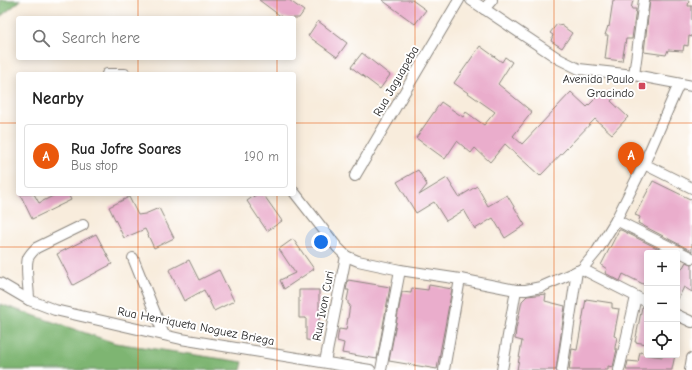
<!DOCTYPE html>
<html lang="en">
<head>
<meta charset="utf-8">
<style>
	body { margin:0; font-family:"Comic Neue",sans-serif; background:#f2f2f2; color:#222 }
	.controls { position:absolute; right:12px; bottom:12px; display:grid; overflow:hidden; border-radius:4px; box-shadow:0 2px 10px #0003 }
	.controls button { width:36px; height:36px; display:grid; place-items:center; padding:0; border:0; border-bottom:1px solid #e0e0e0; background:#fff; color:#222; font:20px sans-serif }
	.you { position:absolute; left:321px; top:242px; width:14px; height:14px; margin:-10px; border:3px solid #fff; border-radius:50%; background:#1a73e8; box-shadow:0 0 0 6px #1a73e833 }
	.badge { display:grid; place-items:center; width:26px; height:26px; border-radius:50%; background:#ea580c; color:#fff; font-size:13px; font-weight:700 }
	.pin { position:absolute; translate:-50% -33px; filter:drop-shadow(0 1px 2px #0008) }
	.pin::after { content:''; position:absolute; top:21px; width:14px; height:12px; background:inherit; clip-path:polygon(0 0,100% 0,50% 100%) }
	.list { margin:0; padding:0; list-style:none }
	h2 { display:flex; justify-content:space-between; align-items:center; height:52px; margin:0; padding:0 16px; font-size:17px }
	h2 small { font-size:13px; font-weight:400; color:#767676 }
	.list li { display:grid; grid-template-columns:26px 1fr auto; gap:12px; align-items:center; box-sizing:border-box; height:64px; margin:0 8px 8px; padding:0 8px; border:1px solid #e0e0e0; border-radius:4px }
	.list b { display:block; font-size:15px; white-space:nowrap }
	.list p { margin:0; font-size:13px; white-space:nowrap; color:#767676 }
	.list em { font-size:13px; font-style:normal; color:#767676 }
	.icon { flex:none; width:22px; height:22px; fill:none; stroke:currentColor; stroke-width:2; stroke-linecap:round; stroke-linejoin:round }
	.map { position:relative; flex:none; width:692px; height:370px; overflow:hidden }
	.search { position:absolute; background:#fff; box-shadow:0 2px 10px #0003; left:16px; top:16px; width:280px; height:44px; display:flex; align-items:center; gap:10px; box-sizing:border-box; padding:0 14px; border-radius:4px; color:#767676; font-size:15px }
	.panel { position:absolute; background:#fff; box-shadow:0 2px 10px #0003; left:16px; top:72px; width:280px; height:124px; border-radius:4px }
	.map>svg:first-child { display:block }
	.forest { fill:#7eb572; stroke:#4d6847 }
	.building { fill:#eaadcc }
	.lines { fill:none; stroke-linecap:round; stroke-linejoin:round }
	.minor-casing { stroke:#8a847c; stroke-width:12 }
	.minor { stroke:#fff; stroke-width:10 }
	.grid { fill:none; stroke:#e8590c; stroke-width:1; stroke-opacity:0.55 }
	.poi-dot { fill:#d1495b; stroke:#fff; stroke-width:1.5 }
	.labels { text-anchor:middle; stroke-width:4; stroke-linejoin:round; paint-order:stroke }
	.poi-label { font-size:12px; fill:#1c1c1c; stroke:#fff; text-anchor:end }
	.street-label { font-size:12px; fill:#1c1c1c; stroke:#fff }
</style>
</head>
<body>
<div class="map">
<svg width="692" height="370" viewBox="0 0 692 370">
	<rect width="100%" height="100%" fill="#fff"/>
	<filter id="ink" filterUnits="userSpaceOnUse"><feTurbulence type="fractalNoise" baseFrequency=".025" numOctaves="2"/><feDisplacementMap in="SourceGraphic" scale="8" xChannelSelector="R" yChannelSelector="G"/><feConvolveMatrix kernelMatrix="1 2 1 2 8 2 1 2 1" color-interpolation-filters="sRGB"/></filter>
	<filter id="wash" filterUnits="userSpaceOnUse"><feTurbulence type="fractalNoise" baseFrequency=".012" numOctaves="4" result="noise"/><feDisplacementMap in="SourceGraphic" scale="16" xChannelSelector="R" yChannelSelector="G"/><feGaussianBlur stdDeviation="0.9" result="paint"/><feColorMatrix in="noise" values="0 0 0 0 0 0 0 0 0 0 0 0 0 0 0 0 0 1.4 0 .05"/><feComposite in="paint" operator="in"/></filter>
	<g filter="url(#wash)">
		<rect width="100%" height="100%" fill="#f8ecdc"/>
		<!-- forest -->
		<g class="forest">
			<path d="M0,0h21l-21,17z"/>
			<path d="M0,304l115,39 128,19 -2,8h-241z"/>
		</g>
		<g id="blocks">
			<!-- building -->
			<g class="building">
				<path d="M259,0h30l15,11 -5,7h-16z"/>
				<path d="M382,0h30l14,10 -11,14z"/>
				<path d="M613,0h20l-2,9h5l-4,30h-6l-4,22 -17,-2 3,-24h-3l3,-9 1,1z"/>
				<path d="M650,0h39l-1,6h4v31l-3,-1 -1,10 -4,-1 -1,6 -15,-1 -2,5 -22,-3z"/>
				<path d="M318,21l29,22 -10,14 -29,-21z"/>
				<path d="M557,24l3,2 1,-1 11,8 -10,15 -11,-7 2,-6 -3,-2z"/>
				<path d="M480,46l22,16 3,-5 7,5 -14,22 34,28 -19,24 9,8 49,-52 16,15 15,-15 2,3 4,-4 7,6 -4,4 17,16 -16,17 -17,-15 -55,57 -35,-32 -15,18 -15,-14 -4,5 -14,-12 -12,18 -29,-21 25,-36 22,15 3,-5 18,13 11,-13 -41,-29z"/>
				<path d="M362,53l28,22 -10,14 -29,-22z"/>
				<path d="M418,170l9,15 -8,10 28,-17 12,19 18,-11 11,20 19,-11 18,30 -20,13 -12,-20 -18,11 -11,-19 -18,11 -12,-19 -18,11 -19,-31z"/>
				<path d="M653,181l39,19v51l-54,-28 2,-6 -5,-2z"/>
				<path d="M20,194h14l5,9 18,-9h11l3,6 -39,19z"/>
				<path d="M257,194h6l19,27 -15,10 -20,-30z"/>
				<path d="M129,197l9,18 7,-1 14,-6 15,30 -20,10 -9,-19 -21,9 -15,-31z"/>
				<path d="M619,230h2l38,19 -2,4h-10v33l-24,-12 -3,7 -15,-8 2,-4 -6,-4z"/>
				<path d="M96,234l16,30 -39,21 -16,-31z"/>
				<path d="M293,239l21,30 -30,20 -4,-9 15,-7 -16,-24z"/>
				<path d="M189,260l10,20 20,-10 15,31 -20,10 -10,-21 -20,11 -15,-31z"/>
				<path d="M686,262l6,2v28l-8,-5 -7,14v-35l5,3z"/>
				<path d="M348,280l42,7 -13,72 -35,-6 2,-10 -7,-2 2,-12 7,1 4,-25 -2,-1v-3l-1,-1 2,-10h-3z"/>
				<path d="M429,285l23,4 -15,80 -48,-8 13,-69 9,1 1,-5 16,2z"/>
				<path d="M299,290h20v35l-2,16 -11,-1v-22h-7z"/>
				<path d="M546,294l-1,7 20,5 -9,64h-39l5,-29 -7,-2 1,-10 6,-28 5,-5z"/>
				<path d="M586,299l26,4v5l7,1 -5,27 3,1 -2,10v2h2l-4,18 -5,-1v4h-39l3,-21 5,1z"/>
				<path d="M642,307l5,1v36l-12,-2z"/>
				<path d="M640,352l7,2v1l16,2v-2h12l-3,14v1h-46l2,-9 10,1z"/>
			</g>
		</g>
	</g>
	<g filter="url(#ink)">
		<use href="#blocks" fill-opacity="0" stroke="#8a847c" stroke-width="1"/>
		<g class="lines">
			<!-- minor casing -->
			<g class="minor-casing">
				<g id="minor">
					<path d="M471,0l88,59 20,10 55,6 58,11"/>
					<path d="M484,9l8,-9"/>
					<path d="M107,74h18"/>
					<path d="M634,75l10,-75"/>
					<path d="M644,164l48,24"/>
					<path d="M355,176l104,-176"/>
					<path d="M294,192l43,55 9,9 12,5 42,9 60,9 56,11h10l15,-3 41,-18 15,-18 19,-31 28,-56 35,-80"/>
					<path d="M616,220l76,38"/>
					<path d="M133,258l31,77"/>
					<path d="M582,269l65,33"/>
					<path d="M0,283l29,17 26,10 126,29 189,31"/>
					<path d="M29,300c0,-12 -4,-32 -1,-42 2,-4 5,-7 8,-10l47,-23"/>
					<path d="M677,315l15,7"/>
					<path d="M325,362l21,-106"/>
					<path d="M381,370l19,-100"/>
					<path d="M444,370l16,-91"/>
					<path d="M502,370l14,-80"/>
					<path d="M562,370l15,-99"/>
					<path d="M619,370l17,-73"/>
					<path d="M690,370l2,-12"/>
				</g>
			</g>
			<!-- minor -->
			<use href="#minor" class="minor"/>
		</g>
	</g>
	<!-- grid -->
	<path class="grid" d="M138,0v18M277,0v18M415,0v370M554,0v370M138,58v16M277,58v16M0,123h18M294,123h398M138,194v176M277,194v176M0,247h692"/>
	<!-- markers -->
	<rect class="poi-dot" x="638" y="82" width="8" height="8" rx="2"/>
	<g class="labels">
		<!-- poi labels -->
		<g class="poi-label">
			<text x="634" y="83">Avenida Paulo<tspan x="634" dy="14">Gracindo</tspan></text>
		</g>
		<!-- street labels -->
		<g class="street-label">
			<text transform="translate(396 81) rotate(-60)" y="4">Rua Jaguapeba</text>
			<text transform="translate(323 306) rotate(-79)" y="4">Rua Ivon Curi</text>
			<text transform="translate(196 326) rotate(11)" y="4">Rua Henriqueta Noguez Briega</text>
		</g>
	</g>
</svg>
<div class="controls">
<button>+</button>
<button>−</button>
<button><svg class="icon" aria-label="locate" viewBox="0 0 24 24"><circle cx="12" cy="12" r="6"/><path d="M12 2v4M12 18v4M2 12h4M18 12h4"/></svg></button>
</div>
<div class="you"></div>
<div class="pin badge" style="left:631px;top:175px">A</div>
<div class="search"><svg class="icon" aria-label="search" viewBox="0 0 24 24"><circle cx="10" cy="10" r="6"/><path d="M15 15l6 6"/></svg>Search here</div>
<section class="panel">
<h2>Nearby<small></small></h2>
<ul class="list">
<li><span class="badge">A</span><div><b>Rua Jofre Soares</b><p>Bus stop</p></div><em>190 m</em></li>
</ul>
</section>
</div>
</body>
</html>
